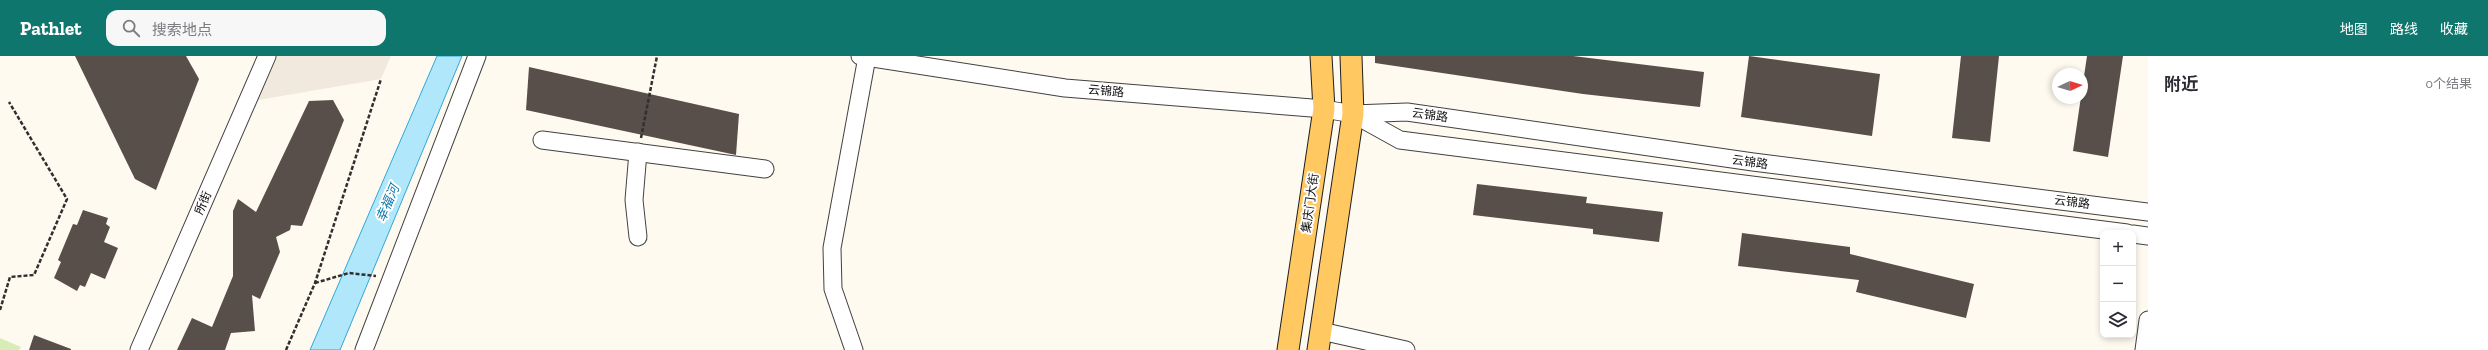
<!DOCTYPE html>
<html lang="zh">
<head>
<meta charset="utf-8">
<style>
	body { margin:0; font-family:"Zilla Slab","Noto Sans SC",serif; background:#f7f7f7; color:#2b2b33 }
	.controls { position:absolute; right:12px; bottom:12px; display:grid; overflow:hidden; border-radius:8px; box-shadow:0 2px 6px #0003 }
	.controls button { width:36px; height:36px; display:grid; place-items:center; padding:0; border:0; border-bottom:1px solid #e1e1e2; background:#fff; color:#2b2b33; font:20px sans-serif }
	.compass { position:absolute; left:2052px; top:12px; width:36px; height:36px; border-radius:50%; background:#fff; box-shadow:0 2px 6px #0003; rotate:86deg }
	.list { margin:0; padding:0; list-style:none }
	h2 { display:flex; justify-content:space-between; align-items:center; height:52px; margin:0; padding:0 16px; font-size:17px }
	h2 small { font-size:13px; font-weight:400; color:#7c7c81 }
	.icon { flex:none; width:22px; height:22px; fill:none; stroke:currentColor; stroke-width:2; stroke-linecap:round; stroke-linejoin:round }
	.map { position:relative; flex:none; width:2148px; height:294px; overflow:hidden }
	header { display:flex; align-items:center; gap:24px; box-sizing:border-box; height:56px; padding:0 20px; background:#0f766e; color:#fff }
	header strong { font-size:19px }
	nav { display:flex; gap:22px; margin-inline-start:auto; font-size:14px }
	.search { width:280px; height:36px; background:#f7f7f7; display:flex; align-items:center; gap:10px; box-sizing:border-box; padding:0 14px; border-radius:12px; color:#7c7c81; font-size:15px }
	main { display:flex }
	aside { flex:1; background:#fff }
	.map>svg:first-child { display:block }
	.green { fill:#d8edb5 }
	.plaza { fill:#f1e9dd }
	.water { fill:#b0e7fb; stroke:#30a7d9 }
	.building { fill:#584e4a }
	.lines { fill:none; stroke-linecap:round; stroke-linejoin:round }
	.minor-casing { stroke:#414141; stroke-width:19 }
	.major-casing { stroke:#1f1f1f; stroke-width:23 }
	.path { stroke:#303030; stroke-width:2.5; stroke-dasharray:4 2; stroke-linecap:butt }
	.minor { stroke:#fff; stroke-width:17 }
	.major { stroke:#ffc860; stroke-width:21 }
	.labels { text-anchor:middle; stroke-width:4; stroke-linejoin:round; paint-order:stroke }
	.street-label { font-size:12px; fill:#0e0e0e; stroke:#fff }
	.water-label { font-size:13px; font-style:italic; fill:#0c77ac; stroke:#fff }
</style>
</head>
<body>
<header>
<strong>Pathlet</strong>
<div class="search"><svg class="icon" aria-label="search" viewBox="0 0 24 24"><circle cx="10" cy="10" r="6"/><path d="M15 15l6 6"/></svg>搜索地点</div>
<nav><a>地图</a><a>路线</a><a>收藏</a></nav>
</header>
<main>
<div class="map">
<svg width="2148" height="294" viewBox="0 0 2148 294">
	<rect width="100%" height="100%" fill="#fffaf0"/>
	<!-- green -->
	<path class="green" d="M0,282l21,9 -2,3h-19z"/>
	<!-- plaza -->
	<path class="plaza" d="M267,0h124l-10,23 -134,23z"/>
	<!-- water -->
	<path class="water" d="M437,0h25l-122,294h-30z"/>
	<!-- building -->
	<g class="building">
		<path d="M75,0h111l13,23 -43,111 -21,-11z"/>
		<path d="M1375,0h198l131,16 -4,35 -117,-13 -208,-31z"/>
		<path d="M1749,0l131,18 -8,62 -131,-19z"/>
		<path d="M1961,0h38l-9,86 -38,-4z"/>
		<path d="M2087,0h36l-15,101 -35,-6z"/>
		<path d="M529,11l210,47 -3,41 -210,-45z"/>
		<path d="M333,44l11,20 -42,106 -11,-1 -1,5 -14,7 4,15 -20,47 -8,-4 3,36 -24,2 -6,17h-48l15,-32 20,9 21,-51v-65l5,-12 18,13 53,-111z"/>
		<path d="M1477,128l110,13 -1,6 77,9 -4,30 -66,-8v-5l-120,-14z"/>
		<path d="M83,154l25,8 -2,6 4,3 -6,15 14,6 -13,31 -14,-6 -6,14 -5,-2 -3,6 -23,-13 7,-16 -3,-2 15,-36 4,1z"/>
		<path d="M1742,177l108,14v7l124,30 -8,34 -110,-26 3,-12 -121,-14z"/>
		<path d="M34,279l37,14v1h-42z"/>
	</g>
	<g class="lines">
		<!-- minor casing -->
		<g class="minor-casing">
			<g id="minor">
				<path d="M860,0l205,32 259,21 29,5 54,-2 346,50 395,50"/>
				<path d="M1353,58l47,26 727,93"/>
				<path d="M542,84l223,29"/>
				<path d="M638,96l-4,48 4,37"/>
				<path d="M2133,178l15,2"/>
				<path d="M1321,275l85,19"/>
				<path d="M139,294l128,-294"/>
				<path d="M364,294l113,-294"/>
				<path d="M854,294l-21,-61 -1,-41 35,-191"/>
				<path d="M2144,294l4,-30"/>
			</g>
		</g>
		<!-- major casing -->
		<g class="major-casing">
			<g id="major">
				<path d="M1288,294l36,-241 -3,-53"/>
				<path d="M1318,294l35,-236 -2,-58"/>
			</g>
		</g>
		<!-- path -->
		<g class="path">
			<path d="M641,82l16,-82"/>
			<path d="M315,227l34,-10 27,3"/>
			<path d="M0,254l10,-33 24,-2 33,-76 -58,-97"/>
			<path d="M286,294l29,-67 66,-204"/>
		</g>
		<!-- minor -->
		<use href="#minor" class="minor"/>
		<!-- major -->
		<use href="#major" class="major"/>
	</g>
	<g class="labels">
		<!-- street labels -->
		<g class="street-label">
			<text transform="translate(1106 35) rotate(5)" y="4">云锦路</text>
			<text transform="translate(1430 59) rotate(8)" y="4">云锦路</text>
			<text transform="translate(1750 106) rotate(8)" y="4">云锦路</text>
			<text transform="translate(2072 146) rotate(7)" y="4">云锦路</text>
			<text transform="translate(203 147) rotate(-67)" y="4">所街</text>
			<text transform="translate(1310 147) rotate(-82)" y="4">集庆门大街</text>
		</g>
		<!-- water labels -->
		<g class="water-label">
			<text transform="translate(387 147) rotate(-67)" y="5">幸福河</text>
		</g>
	</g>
</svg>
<div class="controls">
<button>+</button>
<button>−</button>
<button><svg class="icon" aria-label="layers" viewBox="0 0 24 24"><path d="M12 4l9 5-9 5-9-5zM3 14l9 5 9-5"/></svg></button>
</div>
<svg class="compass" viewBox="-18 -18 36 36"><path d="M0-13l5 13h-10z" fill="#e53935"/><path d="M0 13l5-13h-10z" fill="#7c7c81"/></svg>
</div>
<aside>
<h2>附近<small>0个结果</small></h2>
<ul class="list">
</ul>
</aside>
</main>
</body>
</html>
